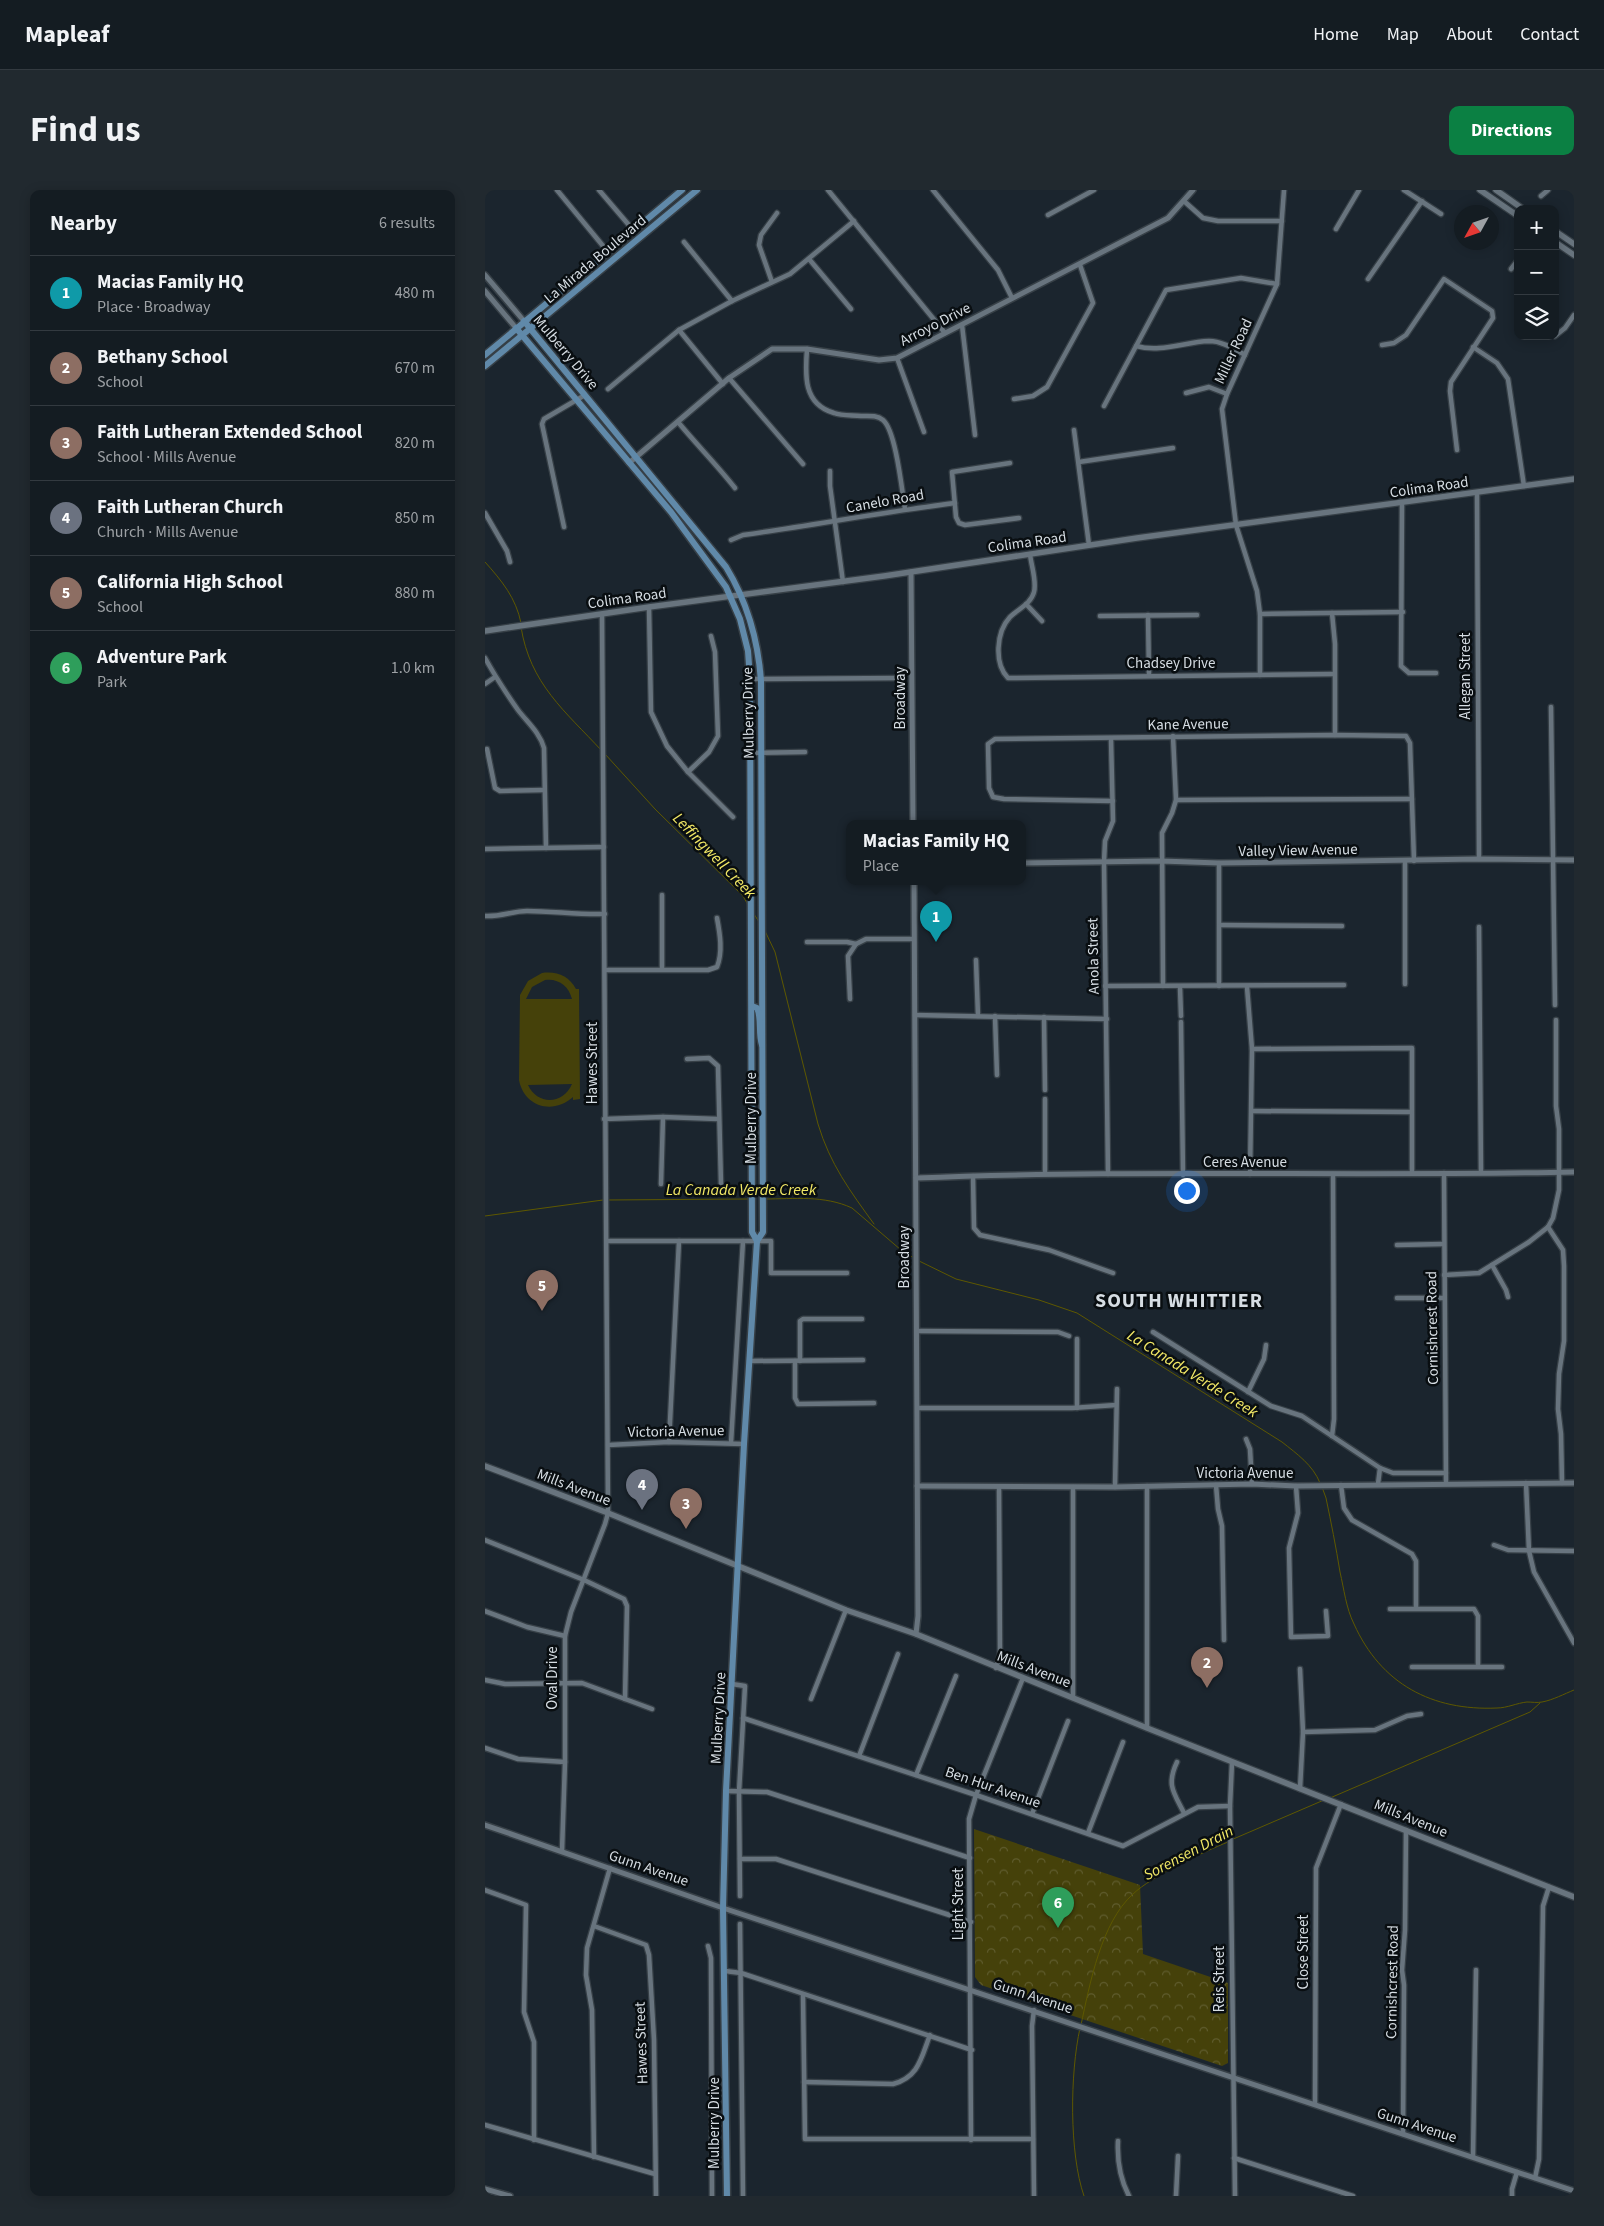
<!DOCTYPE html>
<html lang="en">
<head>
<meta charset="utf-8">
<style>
	body { margin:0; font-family:"Source Sans 3",sans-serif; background:#21292f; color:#f1f3f6 }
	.controls { position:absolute; right:15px; top:15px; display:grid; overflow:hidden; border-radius:10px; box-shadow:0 2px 12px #0003 }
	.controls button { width:45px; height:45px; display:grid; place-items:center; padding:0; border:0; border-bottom:1px solid #333a40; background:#141c22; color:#f1f3f6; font:25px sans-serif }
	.compass { position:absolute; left:969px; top:15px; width:45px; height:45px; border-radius:50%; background:#141c22; box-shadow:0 2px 12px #0003; rotate:230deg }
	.you { position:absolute; left:701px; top:1000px; width:18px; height:18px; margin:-12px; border:4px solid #fff; border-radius:50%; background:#1a73e8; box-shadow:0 0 0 8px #1a73e833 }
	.badge { display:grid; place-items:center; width:32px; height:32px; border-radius:50%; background:#0b8043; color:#fff; font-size:16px; font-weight:700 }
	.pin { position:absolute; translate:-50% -41px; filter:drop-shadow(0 1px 2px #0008) }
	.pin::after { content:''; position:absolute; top:26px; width:18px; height:15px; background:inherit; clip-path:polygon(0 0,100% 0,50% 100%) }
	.popup { position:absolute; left:361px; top:630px; width:180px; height:65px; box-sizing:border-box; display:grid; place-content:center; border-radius:10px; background:#141c22; filter:drop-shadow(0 1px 4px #0005); font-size:16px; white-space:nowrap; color:#9da1a5 }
	.popup b { font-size:19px; color:#f1f3f6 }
	.popup::after { content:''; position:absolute; left:50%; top:100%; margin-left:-10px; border:10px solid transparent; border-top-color:#141c22 }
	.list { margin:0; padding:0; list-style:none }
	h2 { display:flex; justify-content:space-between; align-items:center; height:65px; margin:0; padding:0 20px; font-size:21px }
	h2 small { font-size:16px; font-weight:400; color:#9da1a5 }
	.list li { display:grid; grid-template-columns:32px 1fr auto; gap:15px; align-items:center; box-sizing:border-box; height:75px; padding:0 20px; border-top:1px solid #333a40 }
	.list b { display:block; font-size:19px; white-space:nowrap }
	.list p { margin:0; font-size:16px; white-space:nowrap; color:#9da1a5 }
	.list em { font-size:16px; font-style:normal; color:#9da1a5 }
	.icon { flex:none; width:28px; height:28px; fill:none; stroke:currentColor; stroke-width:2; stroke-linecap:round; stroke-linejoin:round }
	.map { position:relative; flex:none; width:1089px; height:2006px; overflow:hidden; border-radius:10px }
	header { display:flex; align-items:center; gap:30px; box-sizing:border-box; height:70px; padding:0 25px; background:#141c22; border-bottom:1px solid #333a40 }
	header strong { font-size:24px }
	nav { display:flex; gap:28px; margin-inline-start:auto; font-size:18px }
	.intro { display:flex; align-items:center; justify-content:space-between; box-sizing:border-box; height:120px; padding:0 30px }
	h1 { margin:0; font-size:35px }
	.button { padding:12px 22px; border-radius:10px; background:#0b8043; color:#fff; font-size:18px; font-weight:700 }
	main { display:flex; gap:30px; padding:0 30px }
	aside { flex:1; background:#141c22; border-radius:10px; box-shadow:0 2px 12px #0003 }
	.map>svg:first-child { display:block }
	.grass { fill:#45410a; fill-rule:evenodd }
	.park { fill:url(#park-crowns) }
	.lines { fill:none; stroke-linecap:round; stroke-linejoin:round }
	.stream { stroke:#5e5800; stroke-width:1 }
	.minor-casing { stroke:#374047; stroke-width:7 }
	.tertiary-casing { stroke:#374047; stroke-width:8 }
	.secondary-casing { stroke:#374047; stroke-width:8 }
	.primary-casing { stroke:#374047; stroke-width:9 }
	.minor { stroke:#68747e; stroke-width:4.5 }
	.tertiary { stroke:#68747e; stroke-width:5 }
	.secondary { stroke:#68747e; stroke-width:5.5 }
	.primary { stroke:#6089a9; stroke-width:6 }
	.labels { text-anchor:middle; stroke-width:5; stroke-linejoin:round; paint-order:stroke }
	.street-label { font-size:15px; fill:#d6dde3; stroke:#090e11 }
	.water-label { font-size:16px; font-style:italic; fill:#f2e866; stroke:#090e11 }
	.district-label { font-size:20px; font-weight:bold; letter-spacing:1px; fill:#d6dde3; stroke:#090e11 }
</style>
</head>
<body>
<header>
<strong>Mapleaf</strong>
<nav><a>Home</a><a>Map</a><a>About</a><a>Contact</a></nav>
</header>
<div class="intro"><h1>Find us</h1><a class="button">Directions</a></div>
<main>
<aside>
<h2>Nearby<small>6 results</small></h2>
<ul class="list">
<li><span class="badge" style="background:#0f9aa8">1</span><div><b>Macias Family HQ</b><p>Place · Broadway</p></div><em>480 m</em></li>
<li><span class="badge" style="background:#8d6e63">2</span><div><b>Bethany School</b><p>School</p></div><em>670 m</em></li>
<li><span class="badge" style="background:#8d6e63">3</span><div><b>Faith Lutheran Extended School</b><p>School · Mills Avenue</p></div><em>820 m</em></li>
<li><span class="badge" style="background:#6b7280">4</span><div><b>Faith Lutheran Church</b><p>Church · Mills Avenue</p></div><em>850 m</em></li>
<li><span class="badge" style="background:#8d6e63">5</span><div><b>California High School</b><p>School</p></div><em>880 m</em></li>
<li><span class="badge" style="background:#2e9e5b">6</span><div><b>Adventure Park</b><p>Park</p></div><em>1.0 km</em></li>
</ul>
</aside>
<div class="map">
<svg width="1089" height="2006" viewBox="0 0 1089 2006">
	<defs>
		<pattern id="park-crowns" width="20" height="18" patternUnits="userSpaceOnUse" patternTransform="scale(1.25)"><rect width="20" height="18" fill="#45410a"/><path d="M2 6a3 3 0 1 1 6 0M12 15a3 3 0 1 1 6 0" fill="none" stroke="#5f5c2e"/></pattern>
	</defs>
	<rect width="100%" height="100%" fill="#1b252e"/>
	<!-- grass -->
	<path class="grass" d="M57,783c15,-2 27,3 34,16h3l1,110 -7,1v-3c-20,18 -49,10 -54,-17l1,-85 8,-14zM60,790c13,-2 24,6 27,19h-46l6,-12zM87,894c-9,21 -35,21 -44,1z"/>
	<!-- park -->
	<path class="park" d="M489,1639l166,56 3,69 85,29v80l-6,3 -241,-81 -6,-8z"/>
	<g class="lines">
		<!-- stream -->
		<g class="stream">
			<path d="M0,372c17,19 31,36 36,61"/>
			<path d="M36,437c9,57 44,84 81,124"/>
			<path d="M120,564l50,55 88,87 5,9"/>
			<path d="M269,724l5,8"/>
			<path d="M280,741l10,21 43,172c12,40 32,67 56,100"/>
			<path d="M280,1009c29,0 59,-4 87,9l49,42 13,8"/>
			<path d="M122,1010l141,-1"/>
			<path d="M0,1026l118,-16"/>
			<path d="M432,1070l39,19 83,21 38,13 205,129c15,12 31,23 38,41"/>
			<path d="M837,1297l4,11c5,24 10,49 14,74 4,17 6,36 14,52 27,60 78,87 143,84 10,0 20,-5 30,-6 5,0 10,1 15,0 11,-2 22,-8 32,-12"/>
			<path d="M845,1608l200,-86 10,-9"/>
			<path d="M746,1650l93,-40"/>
			<path d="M596,1835c9,-42 20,-102 52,-131 19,-18 70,-42 95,-52"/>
			<path d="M595,1838c-10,45 -11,125 4,168"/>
		</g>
		<!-- minor casing -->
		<g class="minor-casing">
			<g id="minor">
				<path d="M72,0l51,62"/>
				<path d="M114,0l35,41"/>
				<path d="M343,0l117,143"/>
				<path d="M448,0l65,80 14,28"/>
				<path d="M919,0l37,24"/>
				<path d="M1056,6l7,-6"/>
				<path d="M700,12l18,16 15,3h64"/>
				<path d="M563,25l46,-25"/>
				<path d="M851,39l23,-39"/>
				<path d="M199,52l48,59"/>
				<path d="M324,69l42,50"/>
				<path d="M1026,79l7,-9"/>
				<path d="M883,89l54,-78"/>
				<path d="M287,92l-13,-37 2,-10 16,-22"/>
				<path d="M477,135l13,110"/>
				<path d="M194,140l44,54"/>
				<path d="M1070,146l10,-8 9,-13"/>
				<path d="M897,155l12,-2 12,-8 38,-56 48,32 1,7 -42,64 -1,9 7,59"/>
				<path d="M651,156c25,7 48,-4 73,-5 13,0 25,8 36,14"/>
				<path d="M988,157l24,16 11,16 16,107"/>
				<path d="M322,159c-2,26 -4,55 27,64 8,3 19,2 27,3 8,0 16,-1 22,4 13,11 19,71 22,89"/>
				<path d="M412,168l27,74"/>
				<path d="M244,188l74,86"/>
				<path d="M123,199l71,-59 53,-29 58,-27 64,-53"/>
				<path d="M701,203l23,-6 18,7"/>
				<path d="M529,209l19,-3 14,-9 46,-84 -13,-38"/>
				<path d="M619,216l62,-116 75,-12 36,6"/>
				<path d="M193,232c19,23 39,43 57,66"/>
				<path d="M589,240l15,115"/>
				<path d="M594,272l94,-14"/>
				<path d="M525,273l-58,9 4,45 3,6 6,2 54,-7"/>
				<path d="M345,281v15l13,96"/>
				<path d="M992,303l2,366"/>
				<path d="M917,313l-1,163 8,7h27"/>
				<path d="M0,323l22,38 3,11"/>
				<path d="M79,337l-22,-103 2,-5 41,-24"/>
				<path d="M246,350l12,-5c71,-10 141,-23 212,-32"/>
				<path d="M545,364c1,11 7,27 4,38 -3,12 -16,17 -24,25 -14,15 -16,47 -2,61l326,-4"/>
				<path d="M541,414l16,17"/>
				<path d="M164,417l2,105 16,34 21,26 45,45"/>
				<path d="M847,423l3,31v91"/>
				<path d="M775,424l143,-2"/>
				<path d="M663,425l1,60"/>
				<path d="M615,426l97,-1"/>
				<path d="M0,468c10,18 21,35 33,52 10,13 22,23 26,38l2,100"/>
				<path d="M775,485v-61l-3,-23 -21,-66 -14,-116 5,-15 50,-110 7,-94"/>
				<path d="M265,489l152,-1"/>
				<path d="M0,494l10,-7"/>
				<path d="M1066,517l4,298"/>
				<path d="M2,559l8,39 5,3 44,-1"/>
				<path d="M266,563l54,-1"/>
				<path d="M203,582l21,-20 9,-16 -3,-84 -4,-16"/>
				<path d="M691,610l236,-1"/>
				<path d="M628,611l-109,-2 -11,-2 -4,-9 -1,-44 7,-5 340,-4 71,1 4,7 4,118"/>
				<path d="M0,659l119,-2"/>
				<path d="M734,673v123"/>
				<path d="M0,726c15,1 28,-5 42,-5 26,0 51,4 78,3"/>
				<path d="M735,735l122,1"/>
				<path d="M994,737l2,245"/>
				<path d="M322,752h40l9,2 10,-5h48"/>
				<path d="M491,770l2,56"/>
				<path d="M177,779v-74"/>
				<path d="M120,780h103l9,-3c6,-15 3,-33 0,-49"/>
				<path d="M920,794v-123"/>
				<path d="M620,796l239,-1"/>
				<path d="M678,796l-1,-153 10,-20 4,-13 -3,-64"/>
				<path d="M695,797l1,29"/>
				<path d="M762,797l5,62 -2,125"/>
				<path d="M365,809l-2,-43 8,-12"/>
				<path d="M430,825l192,4"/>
				<path d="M510,826l2,59"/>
				<path d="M559,827l1,73"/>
				<path d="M696,832l2,153"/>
				<path d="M767,859l160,-1v124"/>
				<path d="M202,869l22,-1 9,8 3,118"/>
				<path d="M767,921l159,1"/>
				<path d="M119,929l59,-2 55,2"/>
				<path d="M959,983l2,310"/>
				<path d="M560,984v-75"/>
				<path d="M623,984l-4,-312 1,-21 8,-20 -2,-82"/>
				<path d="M488,986l1,52 6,7 69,15 64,23"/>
				<path d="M176,994l2,-67"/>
				<path d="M1063,1037l15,23 1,16v75l-5,33 -1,35 3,25 1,49"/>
				<path d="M122,1051h164v32h76"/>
				<path d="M912,1055l46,-1"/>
				<path d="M1007,1075l14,25 2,7"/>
				<path d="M959,1085l35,-2 50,-31 19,-15 5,-9 6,-28v-61l-3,-23v-86"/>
				<path d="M912,1108h47"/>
				<path d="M432,1141l141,1 11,4"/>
				<path d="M668,1142l118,74 31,10 78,52 -2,16"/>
				<path d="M592,1149v69"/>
				<path d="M264,1171l114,-1"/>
				<path d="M310,1171v37l3,6 76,-1"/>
				<path d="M315,1171v-40l3,-2h59"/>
				<path d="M763,1202l16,-33 2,-14"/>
				<path d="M433,1218h154l44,-3"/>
				<path d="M847,1246l2,-17 -1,-245"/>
				<path d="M761,1249l4,10 2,35"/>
				<path d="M184,1252l10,-201"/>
				<path d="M246,1253l12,-202"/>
				<path d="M123,1255l61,-3 75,2"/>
				<path d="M895,1278l13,5h53"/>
				<path d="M1041,1293l3,68 5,21 40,71"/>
				<path d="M731,1295l2,24 4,17 2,114"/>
				<path d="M856,1295l3,23 8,12 60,34 4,7v47"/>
				<path d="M811,1296l2,27 -9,35 2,89 37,-1 -2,-25"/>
				<path d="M588,1297v211"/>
				<path d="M630,1297l2,-98"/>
				<path d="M0,1350l99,40 40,19 3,7 -2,93"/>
				<path d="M1009,1355l14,5 66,1"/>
				<path d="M905,1419h84l4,7v50"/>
				<path d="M0,1421l42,16 38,9"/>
				<path d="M927,1477h90"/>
				<path d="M511,1478l4,-14 -1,-167"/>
				<path d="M0,1490l20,4 77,-1 70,26"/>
				<path d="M247,1494l13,2 -6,106 1,104"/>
				<path d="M326,1509l35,-89"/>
				<path d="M258,1528l233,77 147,51 75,-39 32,-1"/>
				<path d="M662,1538v-242"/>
				<path d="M818,1542l72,-2 32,-14 14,-2"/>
				<path d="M0,1558l33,11 47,3"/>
				<path d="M374,1566l39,-102"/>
				<path d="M692,1572c-11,23 -3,31 7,51"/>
				<path d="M747,1572l-2,44 5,390"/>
				<path d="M431,1585l40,-99"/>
				<path d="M815,1599l3,-57 -3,-63"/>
				<path d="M241,1601l41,1 203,66"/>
				<path d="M547,1624l36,-93"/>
				<path d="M603,1643l35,-91"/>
				<path d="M77,1661l3,-89v-126l6,-24 34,-88 3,-11 -6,-899"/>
				<path d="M255,1669h36l195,63"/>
				<path d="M0,1700l41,15 -2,107 10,30v98"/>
				<path d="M255,1734l3,272"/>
				<path d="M109,1736l52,19 3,10 5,85 2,156"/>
				<path d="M223,1756l3,12 1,238"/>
				<path d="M240,1781l16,2 231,77"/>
				<path d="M318,1805l2,144h228"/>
				<path d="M549,1820l-2,16 2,170"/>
				<path d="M319,1892l89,2c26,-7 28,-26 37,-49"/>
				<path d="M830,1914l1,-236 25,-64"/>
				<path d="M0,1935l170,49"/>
				<path d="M918,1944l1,-149 -2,-15 3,-40 1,-100"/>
				<path d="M486,1950l-2,-321 7,-24 47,-117"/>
				<path d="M633,1951c-1,20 2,38 11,55"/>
				<path d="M109,1967l-2,-147 -6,-35 1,-27 23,-80"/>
				<path d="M988,1967l3,-187"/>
				<path d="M749,1968l119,38"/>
				<path d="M1050,1988l4,-19 4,-253 6,-19"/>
				<path d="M691,2006l2,-40"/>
				<path d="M1027,2006v-7l5,-17"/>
			</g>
		</g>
		<!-- tertiary casing -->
		<g class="tertiary-casing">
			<g id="tertiary">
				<path d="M0,85l39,46"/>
				<path d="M0,101l31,37"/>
				<path d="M144,273l100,-85 43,-29h35l72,11 18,-2 271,-140 25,-28"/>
				<path d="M426,382l2,251"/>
				<path d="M537,673l139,-2 58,2 260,-4 95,1"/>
				<path d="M429,691l4,735 -2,18"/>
				<path d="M431,988c219,-9 439,-1 658,-6"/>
				<path d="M432,1296l198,1 137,-3 44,2 278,-3"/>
				<path d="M0,1635l238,83 851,283"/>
				<path d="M0,1999l25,7"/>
			</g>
		</g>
		<!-- secondary casing -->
		<g class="secondary-casing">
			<g id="secondary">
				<path d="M995,0l38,26"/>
				<path d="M1011,0l27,19"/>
				<path d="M1070,41l19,13"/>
				<path d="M1070,52l19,13"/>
				<path d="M0,441l164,-24 235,-31 253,-38 437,-59"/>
				<path d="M0,1276l123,47 238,97 70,24 231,94 427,169"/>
			</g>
		</g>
		<!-- primary casing -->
		<g class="primary-casing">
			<g id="primary">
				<path d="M39,131l202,246c22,36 32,72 35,114l2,551 -6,9"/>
				<path d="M31,138l155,184 55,75 14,32 8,32 2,28 2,553 5,9 -13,203 -18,347 -3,117 4,288"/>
				<path d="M0,165l197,-165"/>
				<path d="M0,176l212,-176"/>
				<path d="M267,816l5,2c5,10 1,25 5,37"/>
			</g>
		</g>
		<!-- minor -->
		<use href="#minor" class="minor"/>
		<!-- tertiary -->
		<use href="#tertiary" class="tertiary"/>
		<!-- secondary -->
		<use href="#secondary" class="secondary"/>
		<!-- primary -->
		<use href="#primary" class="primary"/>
	</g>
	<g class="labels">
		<!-- street labels -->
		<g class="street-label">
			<text transform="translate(110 69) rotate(-40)" y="5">La Mirada Boulevard</text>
			<text transform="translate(450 134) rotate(-27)" y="5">Arroyo Drive</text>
			<text transform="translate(748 161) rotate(-65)" y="5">Miller Road</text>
			<text transform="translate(81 162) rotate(50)" y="5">Mulberry Drive</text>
			<text transform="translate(944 297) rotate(-8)" y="5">Colima Road</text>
			<text transform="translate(400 311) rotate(-10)" y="5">Canelo Road</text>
			<text transform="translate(542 352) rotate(-8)" y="5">Colima Road</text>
			<text transform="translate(142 408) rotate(-8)" y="5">Colima Road</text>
			<text x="686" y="478">Chadsey Drive</text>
			<text transform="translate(980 486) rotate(-90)" y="5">Allegan Street</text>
			<text transform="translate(415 508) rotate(-90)" y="5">Broadway</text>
			<text transform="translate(263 523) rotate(-91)" y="5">Mulberry Drive</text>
			<text transform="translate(703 534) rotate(-1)" y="5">Kane Avenue</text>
			<text transform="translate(813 660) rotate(-1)" y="5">Valley View Avenue</text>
			<text transform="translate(608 766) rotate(-91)" y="5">Anola Street</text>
			<text transform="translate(107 873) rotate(-90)" y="5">Hawes Street</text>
			<text transform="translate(266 928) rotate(-90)" y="5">Mulberry Drive</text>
			<text x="760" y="977">Ceres Avenue</text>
			<text transform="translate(419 1067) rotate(-90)" y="5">Broadway</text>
			<text transform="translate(947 1138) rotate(-91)" y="5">Cornishcrest Road</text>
			<text transform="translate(191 1241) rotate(-1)" y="5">Victoria Avenue</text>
			<text x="760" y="1288">Victoria Avenue</text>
			<text transform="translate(89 1297) rotate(21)" y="5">Mills Avenue</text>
			<text transform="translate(549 1479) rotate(21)" y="5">Mills Avenue</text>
			<text transform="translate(67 1488) rotate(-90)" y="5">Oval Drive</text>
			<text transform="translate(233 1528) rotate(-87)" y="5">Mulberry Drive</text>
			<text transform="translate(508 1597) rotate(19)" y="5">Ben Hur Avenue</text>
			<text transform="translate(926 1628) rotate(22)" y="5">Mills Avenue</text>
			<text transform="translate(164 1678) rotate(19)" y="5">Gunn Avenue</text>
			<text transform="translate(473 1714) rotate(-90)" y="5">Light Street</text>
			<text transform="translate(818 1762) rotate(-90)" y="5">Close Street</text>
			<text transform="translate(734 1789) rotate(-90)" y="5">Reis Street</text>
			<text transform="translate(907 1792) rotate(-89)" y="5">Cornishcrest Road</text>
			<text transform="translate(548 1806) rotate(18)" y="5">Gunn Avenue</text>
			<text transform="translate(156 1853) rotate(-92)" y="5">Hawes Street</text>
			<text transform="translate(229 1933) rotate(-90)" y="5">Mulberry Drive</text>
			<text transform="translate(932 1935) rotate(18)" y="5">Gunn Avenue</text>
		</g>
		<!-- water labels -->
		<g class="water-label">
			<text transform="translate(230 665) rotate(46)" y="6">Leffingwell Creek</text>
			<text x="256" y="1005">La Canada Verde Creek</text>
			<text transform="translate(708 1183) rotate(32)" y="6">La Canada Verde Creek</text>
			<text transform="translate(703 1662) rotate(-28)" y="6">Sorensen Drain</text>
		</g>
		<!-- district labels -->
		<g class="district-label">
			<text x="694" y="1117">SOUTH WHITTIER</text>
		</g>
	</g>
</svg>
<div class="controls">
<button>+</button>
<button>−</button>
<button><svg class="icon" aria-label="layers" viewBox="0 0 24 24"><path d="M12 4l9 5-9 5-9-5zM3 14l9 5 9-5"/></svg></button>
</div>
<svg class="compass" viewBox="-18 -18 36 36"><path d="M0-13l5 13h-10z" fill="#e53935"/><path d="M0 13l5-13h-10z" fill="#9da1a5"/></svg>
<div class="you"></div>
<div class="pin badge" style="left:451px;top:752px;background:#0f9aa8">1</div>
<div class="popup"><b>Macias Family HQ</b>Place</div>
<div class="pin badge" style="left:722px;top:1498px;background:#8d6e63">2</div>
<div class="pin badge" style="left:201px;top:1339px;background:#8d6e63">3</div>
<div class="pin badge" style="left:157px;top:1320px;background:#6b7280">4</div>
<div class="pin badge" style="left:57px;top:1121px;background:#8d6e63">5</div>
<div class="pin badge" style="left:573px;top:1738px;background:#2e9e5b">6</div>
</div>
</main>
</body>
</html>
